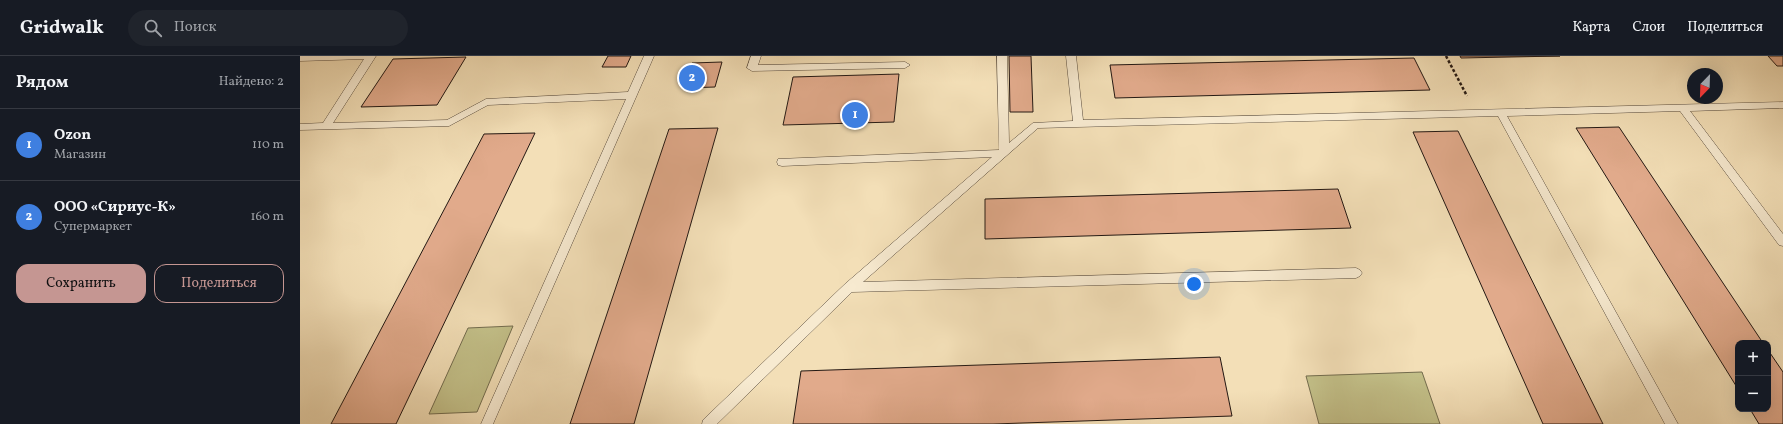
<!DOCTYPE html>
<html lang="ru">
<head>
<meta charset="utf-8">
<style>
	body { margin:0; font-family:Vollkorn,serif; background:#20242c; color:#f1f3f6 }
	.controls { position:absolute; right:12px; bottom:12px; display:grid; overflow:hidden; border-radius:8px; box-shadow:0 4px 16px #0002 }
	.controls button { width:36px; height:36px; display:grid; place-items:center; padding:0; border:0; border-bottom:1px solid #363941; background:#171b24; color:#f1f3f6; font:20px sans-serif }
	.compass { position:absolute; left:1387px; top:12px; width:36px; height:36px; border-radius:50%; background:#171b24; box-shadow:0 4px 16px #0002; rotate:203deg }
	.you { position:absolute; left:894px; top:228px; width:14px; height:14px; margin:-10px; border:3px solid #fff; border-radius:50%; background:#1a73e8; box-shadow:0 0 0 6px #1a73e833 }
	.badge { display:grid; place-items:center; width:26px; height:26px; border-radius:50%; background:#c59692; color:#fff; font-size:13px; font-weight:700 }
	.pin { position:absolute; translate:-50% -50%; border:2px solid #fff; box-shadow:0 1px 4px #0006 }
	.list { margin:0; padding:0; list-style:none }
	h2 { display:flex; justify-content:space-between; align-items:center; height:52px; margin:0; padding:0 16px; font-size:17px }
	h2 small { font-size:13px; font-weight:400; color:#9ea1a6 }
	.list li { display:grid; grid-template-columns:26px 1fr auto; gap:12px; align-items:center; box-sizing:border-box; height:72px; padding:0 16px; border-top:1px solid #363941 }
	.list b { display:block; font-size:15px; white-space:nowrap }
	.list p { margin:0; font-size:13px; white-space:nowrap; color:#9ea1a6 }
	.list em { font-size:13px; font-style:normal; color:#9ea1a6 }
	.actions { display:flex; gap:8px; padding:12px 16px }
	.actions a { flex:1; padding:9px 0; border:1px solid #c59692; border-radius:12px; text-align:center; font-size:14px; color:#c59692 }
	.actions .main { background:#c59692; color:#111 }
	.icon { flex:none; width:22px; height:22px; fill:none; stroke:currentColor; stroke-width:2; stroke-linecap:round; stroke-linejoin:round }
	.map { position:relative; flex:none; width:1483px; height:368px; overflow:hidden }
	header { display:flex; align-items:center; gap:24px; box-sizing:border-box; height:56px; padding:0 20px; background:#171b24; border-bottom:1px solid #363941 }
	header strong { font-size:19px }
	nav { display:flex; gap:22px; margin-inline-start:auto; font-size:14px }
	.search { width:280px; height:36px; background:#20242c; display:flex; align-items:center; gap:10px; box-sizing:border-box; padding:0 14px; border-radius:22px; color:#9ea1a6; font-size:15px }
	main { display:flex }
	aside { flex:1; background:#171b24 }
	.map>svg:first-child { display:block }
	.green { fill:#c3c089; stroke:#736c4e }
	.building { fill:#e1aa8b; stroke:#231813 }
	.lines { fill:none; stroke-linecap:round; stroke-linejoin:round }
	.service-casing { stroke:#574a3c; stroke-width:1 }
	.path { stroke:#231813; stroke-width:2.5; stroke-dasharray:3 2; stroke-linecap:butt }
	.service { fill:#f7ead0; fill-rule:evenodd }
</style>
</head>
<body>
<header>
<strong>Gridwalk</strong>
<div class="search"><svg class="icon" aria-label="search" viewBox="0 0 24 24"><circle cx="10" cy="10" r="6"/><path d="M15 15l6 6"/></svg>Поиск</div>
<nav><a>Карта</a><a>Слои</a><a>Поделиться</a></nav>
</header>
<main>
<aside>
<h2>Рядом<small>Найдено: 2</small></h2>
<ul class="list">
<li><span class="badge" style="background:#3f7fe0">1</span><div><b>Ozon</b><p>Магазин</p></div><em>110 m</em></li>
<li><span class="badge" style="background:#3f7fe0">2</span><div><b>ООО «Сириус-К»</b><p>Супермаркет</p></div><em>160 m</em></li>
</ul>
<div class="actions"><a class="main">Сохранить</a><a>Поделиться</a></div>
</aside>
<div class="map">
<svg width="1483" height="368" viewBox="0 0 1483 368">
	<rect width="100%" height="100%" fill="#f3dfb7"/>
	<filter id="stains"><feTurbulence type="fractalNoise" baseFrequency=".005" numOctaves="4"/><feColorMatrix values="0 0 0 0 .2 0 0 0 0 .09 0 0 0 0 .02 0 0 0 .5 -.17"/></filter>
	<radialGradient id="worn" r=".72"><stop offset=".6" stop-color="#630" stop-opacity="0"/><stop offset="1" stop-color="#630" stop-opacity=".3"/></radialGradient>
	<!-- green -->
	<g class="green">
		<path d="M213,270l-36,86 -48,2 39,-86z"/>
		<path d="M1122,316l18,52h-121l-13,-48z"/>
	</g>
	<!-- building -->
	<g class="building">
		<path d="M308,0h23l-5,11h-24z"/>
		<path d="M709,0h22l2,56h-23z"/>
		<path d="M1160,0h100l-99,2z"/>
		<path d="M1468,0h15v10h-6z"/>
		<path d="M166,1l-29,48 -76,2 32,-48z"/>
		<path d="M1114,2l16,32 -315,8 -5,-33z"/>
		<path d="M422,6l-7,25 -31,1 8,-25z"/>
		<path d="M599,18l-5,48 -111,3 10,-48z"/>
		<path d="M1319,71l144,216h-25v46l-162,-261z"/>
		<path d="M418,72l-84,296h-64l99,-295z"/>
		<path d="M1158,75l145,293h-60l-130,-292z"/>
		<path d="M235,77l-139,291h-65l153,-290z"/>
		<path d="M1038,133l13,39 -366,11v-40z"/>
		<path d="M1468,294l15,22v52h-24l-9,-15h18z"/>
		<path d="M920,301l12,59 -239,8h-200l8,-53z"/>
	</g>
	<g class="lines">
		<!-- service casing -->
		<g class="service-casing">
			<g id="service">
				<path d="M0,0h76l-43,67 114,-3 39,-21 142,-7 16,-36h10l-161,368h-12l145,-325 -138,6 -39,21 -149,4v-6l23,-1 41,-64 -64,2z"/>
				<path d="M451,0h10l-3,9 147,-3 5,3 -5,3 -153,3 -5,-3z"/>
				<path d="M697,0h10l2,87 24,-20 40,-2 -7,-65h10l7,64 700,-18v6l-93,3 93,123v12l-4,-1 -99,-134 -173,5 171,308h-13l-167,-308 -460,12 -175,154 493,-14 4,2 2,3 -2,3 -4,2 -504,14 -135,132h-15l1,-4 142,-136 147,-127 -210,9 -4,-1 -1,-3 1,-3 221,-9z"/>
			</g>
		</g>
		<!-- path -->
		<path class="path" d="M1146,0l21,40"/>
		<!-- service -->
		<use href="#service" class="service"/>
	</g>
	<rect width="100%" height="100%" filter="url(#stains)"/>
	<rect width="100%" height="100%" fill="url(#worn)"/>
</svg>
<div class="controls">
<button>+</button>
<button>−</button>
</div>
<svg class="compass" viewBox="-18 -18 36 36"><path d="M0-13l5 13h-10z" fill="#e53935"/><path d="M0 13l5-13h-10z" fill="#9ea1a6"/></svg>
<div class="you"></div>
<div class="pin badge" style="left:555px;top:59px;background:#3f7fe0">1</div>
<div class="pin badge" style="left:392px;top:22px;background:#3f7fe0">2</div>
</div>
</main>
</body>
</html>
